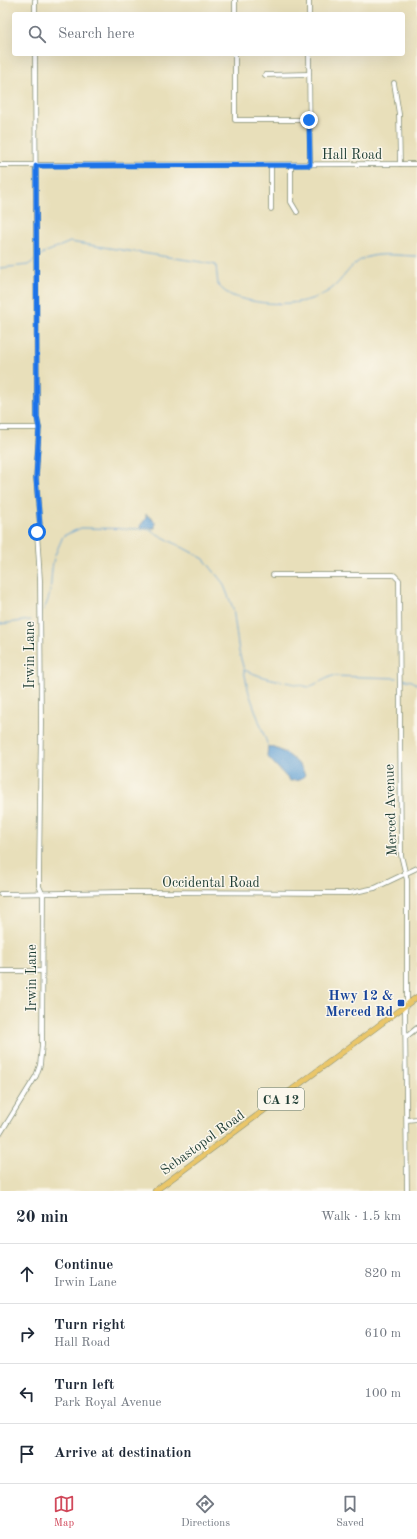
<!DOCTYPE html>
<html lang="en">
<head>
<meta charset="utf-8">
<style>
	body { margin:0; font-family:"Old Standard TT",serif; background:#f6f6f7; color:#1f2937 }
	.stop { position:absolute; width:12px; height:12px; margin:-9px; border:3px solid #1a73e8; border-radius:50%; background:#fff }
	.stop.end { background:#1a73e8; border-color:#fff; box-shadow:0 1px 4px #0008 }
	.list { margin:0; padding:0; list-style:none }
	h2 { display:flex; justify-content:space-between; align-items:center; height:52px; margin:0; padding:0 16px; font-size:17px }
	h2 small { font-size:13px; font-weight:400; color:#747a83 }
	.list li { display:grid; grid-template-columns:26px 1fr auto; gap:12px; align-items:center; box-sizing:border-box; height:60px; padding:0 16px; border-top:1px solid #e0e1e3 }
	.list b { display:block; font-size:15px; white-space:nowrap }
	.list p { margin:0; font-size:13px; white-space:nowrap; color:#747a83 }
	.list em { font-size:13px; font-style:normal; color:#747a83 }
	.icon { flex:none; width:22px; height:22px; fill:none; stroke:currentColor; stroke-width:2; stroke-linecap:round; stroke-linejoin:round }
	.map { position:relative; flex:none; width:417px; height:1191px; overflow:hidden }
	.search { position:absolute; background:#fff; box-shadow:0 4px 16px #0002; left:12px; right:12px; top:12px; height:44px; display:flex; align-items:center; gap:10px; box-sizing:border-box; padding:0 14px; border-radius:4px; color:#747a83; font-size:15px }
	.sheet { height:292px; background:#fff }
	nav { display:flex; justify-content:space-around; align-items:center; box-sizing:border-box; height:56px; border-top:1px solid #e0e1e3; background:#fff; font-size:11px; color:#747a83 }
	nav a { display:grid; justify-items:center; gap:2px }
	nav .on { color:#d1495b }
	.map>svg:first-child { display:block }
	.water { fill:#62a0d4; stroke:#406e84 }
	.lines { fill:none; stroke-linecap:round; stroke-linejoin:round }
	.stream { stroke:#62a0d4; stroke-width:1 }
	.minor-casing { stroke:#848e77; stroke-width:5.5 }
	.major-casing { stroke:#848e77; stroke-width:6 }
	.minor { stroke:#fff; stroke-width:4 }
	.major { stroke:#eac669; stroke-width:5 }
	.route { stroke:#1a73e8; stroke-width:5 }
	.transit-dot { fill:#1a4fb4; stroke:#fbf7ec; stroke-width:1.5 }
	.labels { text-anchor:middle; stroke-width:3; stroke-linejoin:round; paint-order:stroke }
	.shield { fill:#fbf7ec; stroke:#61756b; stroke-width:1 }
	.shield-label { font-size:13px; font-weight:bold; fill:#1f3d34 }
	.street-label { font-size:14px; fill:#1f3d34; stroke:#fbf7ec }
	.transit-label { font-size:14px; font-weight:bold; fill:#164399; stroke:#fbf7ec; text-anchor:end }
</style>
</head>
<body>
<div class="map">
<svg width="417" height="1191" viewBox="0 0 417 1191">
	<rect width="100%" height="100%" fill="#fbf7ec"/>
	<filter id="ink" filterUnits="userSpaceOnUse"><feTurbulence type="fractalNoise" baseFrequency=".025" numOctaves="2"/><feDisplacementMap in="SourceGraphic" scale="8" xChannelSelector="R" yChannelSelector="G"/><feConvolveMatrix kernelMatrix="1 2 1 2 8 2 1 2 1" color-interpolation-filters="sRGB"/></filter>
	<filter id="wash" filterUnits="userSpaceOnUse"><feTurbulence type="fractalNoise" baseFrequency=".012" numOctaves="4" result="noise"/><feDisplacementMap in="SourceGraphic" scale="16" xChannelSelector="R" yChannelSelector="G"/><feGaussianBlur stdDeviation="0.9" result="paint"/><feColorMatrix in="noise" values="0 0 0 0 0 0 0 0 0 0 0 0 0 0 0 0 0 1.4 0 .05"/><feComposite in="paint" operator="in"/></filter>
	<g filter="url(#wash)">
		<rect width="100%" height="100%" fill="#e8dfba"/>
		<!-- water -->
		<g class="water">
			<path d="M146,514l9,8v6h-14l-1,-2 6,-8z"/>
			<path d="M268,746c16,4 31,14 37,29l-5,5 -10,1 -23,-25z"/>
		</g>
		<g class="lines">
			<!-- stream -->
			<g class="stream">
				<path d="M37,258l7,-5 26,-11 131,20 15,3 2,20c4,4 9,9 15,11 29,10 71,12 97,-6 13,-9 19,-26 35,-32 15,-6 36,-2 52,-2"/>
				<path d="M0,268l28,-3 7,-5"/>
				<path d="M43,610c10,-13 7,-33 10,-48 2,-9 7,-18 10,-26l18,-8 67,1 56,30 19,24 10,25 6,44 5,18 19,7 46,10 23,-11 65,2"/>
				<path d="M0,624l31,-4"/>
				<path d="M244,671l5,22 19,53"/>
				<path d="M401,679l11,2 5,3"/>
			</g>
		</g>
	</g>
	<g filter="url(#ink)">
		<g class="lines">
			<!-- minor casing -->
			<g class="minor-casing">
				<g id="minor">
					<path d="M35,0v14"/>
					<path d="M235,0v14"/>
					<path d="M309,14v-14"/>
					<path d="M235,54v66h74"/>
					<path d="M309,54l1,111"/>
					<path d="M265,75l44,-1"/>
					<path d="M394,83l5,31 1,50"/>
					<path d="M0,165l417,-1"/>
					<path d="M291,165v37l6,10"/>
					<path d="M271,209v-44"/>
					<path d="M0,428h39"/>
					<path d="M273,575h121l5,5 2,275 6,25v119l-2,12 2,180"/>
					<path d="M0,894l126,-2 224,1 25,-5 42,-20"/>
					<path d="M0,971h42"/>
					<path d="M406,1037l11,-9"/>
					<path d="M407,1120l10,-1"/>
					<path d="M0,1134l36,-58 4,-11 2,-20 1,-150 -4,-9v-11l2,-152 -1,-143 -3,-48 3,-6 -4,-48 3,-50 -2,-11 -2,-363"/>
				</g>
			</g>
			<!-- major casing -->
			<g class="major-casing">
				<path id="major" d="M155,1191l262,-194"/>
			</g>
			<!-- minor -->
			<use href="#minor" class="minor"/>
			<!-- major -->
			<use href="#major" class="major"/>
		</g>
	</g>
	<g class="lines" filter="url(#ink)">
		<!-- route -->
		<path class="route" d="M37,532l3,-6 -4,-48 3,-50 -2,-11 -1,-251 274,-1 -1,-45"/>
	</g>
	<!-- markers -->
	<rect class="transit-dot" x="397" y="999" width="8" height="8" rx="2"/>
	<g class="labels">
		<!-- shield labels -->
		<rect class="shield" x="258" y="1088" width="46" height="22" rx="3"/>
		<g class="shield-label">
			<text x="281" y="1104">CA 12</text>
		</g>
		<!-- street labels -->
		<g class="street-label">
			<text x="352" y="159">Hall Road</text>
			<text transform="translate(29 655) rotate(-90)" y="5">Irwin Lane</text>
			<text transform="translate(390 810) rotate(-92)" y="5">Merced Avenue</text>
			<text x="211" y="887">Occidental Road</text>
			<text transform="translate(31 978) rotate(-90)" y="5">Irwin Lane</text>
			<text transform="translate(202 1142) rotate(-36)" y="5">Sebastopol Road</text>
		</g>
		<!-- transit labels -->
		<g class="transit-label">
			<text x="393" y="1000">Hwy 12 &amp;<tspan x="393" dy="16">Merced Rd</tspan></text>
		</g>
	</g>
</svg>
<div class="stop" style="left:37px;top:532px"></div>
<div class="stop end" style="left:309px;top:120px"></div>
<div class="search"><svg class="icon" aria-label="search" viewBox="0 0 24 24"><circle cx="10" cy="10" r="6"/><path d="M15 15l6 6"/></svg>Search here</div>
</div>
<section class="sheet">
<h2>20 min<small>Walk · 1.5 km</small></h2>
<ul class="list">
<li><svg class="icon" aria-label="ahead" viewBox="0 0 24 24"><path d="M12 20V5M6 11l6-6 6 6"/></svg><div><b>Continue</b><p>Irwin Lane</p></div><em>820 m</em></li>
<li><svg class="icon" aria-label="right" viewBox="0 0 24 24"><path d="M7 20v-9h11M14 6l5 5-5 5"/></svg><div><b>Turn right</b><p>Hall Road</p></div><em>610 m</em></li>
<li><svg class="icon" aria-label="left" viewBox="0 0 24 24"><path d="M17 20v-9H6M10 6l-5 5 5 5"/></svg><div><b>Turn left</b><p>Park Royal Avenue</p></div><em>100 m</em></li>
<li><svg class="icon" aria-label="arrive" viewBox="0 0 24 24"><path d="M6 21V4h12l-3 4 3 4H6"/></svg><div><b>Arrive at destination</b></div></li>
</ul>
</section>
<nav>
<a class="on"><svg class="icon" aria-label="map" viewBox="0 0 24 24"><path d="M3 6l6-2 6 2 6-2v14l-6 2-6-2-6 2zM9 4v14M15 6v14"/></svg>Map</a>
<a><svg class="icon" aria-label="directions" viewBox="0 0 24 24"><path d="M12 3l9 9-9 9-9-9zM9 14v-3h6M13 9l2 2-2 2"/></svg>Directions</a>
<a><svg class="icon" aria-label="saved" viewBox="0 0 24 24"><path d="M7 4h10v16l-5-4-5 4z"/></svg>Saved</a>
</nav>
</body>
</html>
